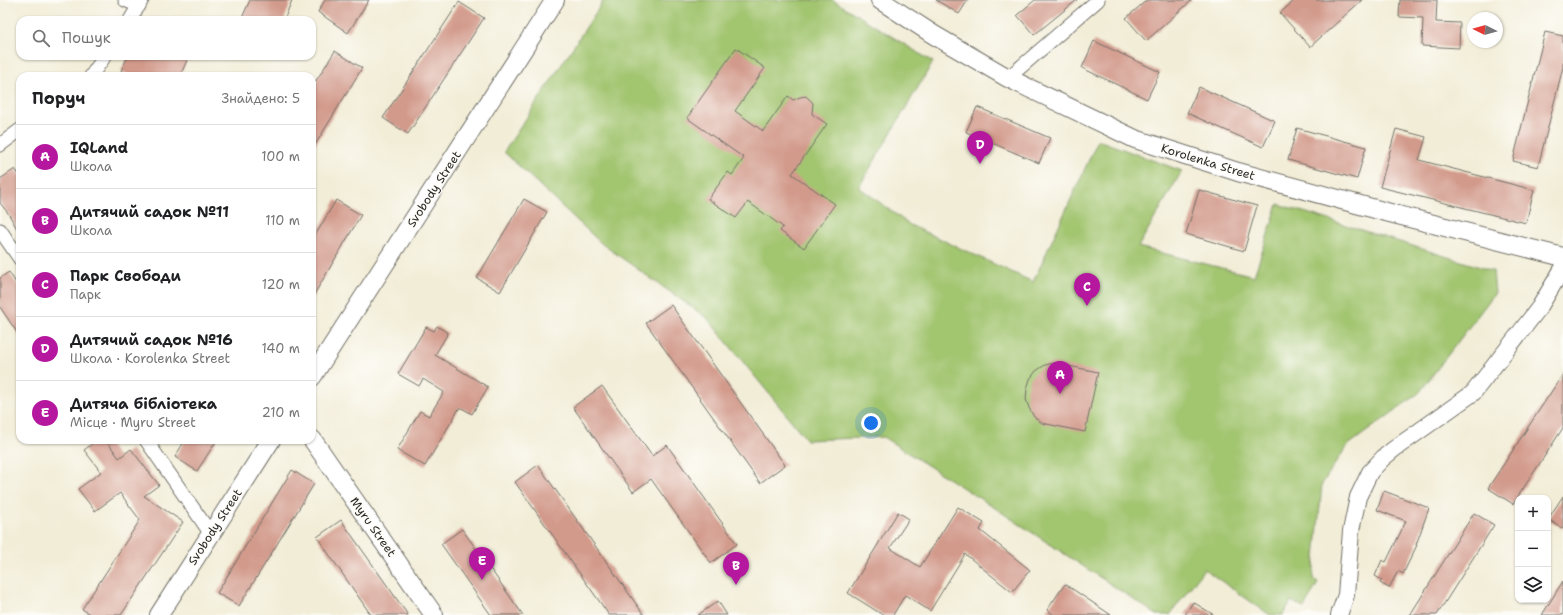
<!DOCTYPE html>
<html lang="uk">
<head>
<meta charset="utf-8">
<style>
	body { margin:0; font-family:"Shantell Sans",sans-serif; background:#f6f6f6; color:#202124 }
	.controls { position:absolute; right:12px; bottom:12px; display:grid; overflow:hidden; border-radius:8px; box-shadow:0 1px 3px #0004 }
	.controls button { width:36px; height:36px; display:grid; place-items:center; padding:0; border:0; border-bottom:1px solid #e0e0e0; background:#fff; color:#202124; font:20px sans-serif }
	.compass { position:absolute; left:1467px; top:12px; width:36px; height:36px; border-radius:50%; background:#fff; box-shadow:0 1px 3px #0004; rotate:275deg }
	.you { position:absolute; left:871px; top:423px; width:14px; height:14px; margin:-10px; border:3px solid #fff; border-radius:50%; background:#1a73e8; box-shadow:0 0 0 6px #1a73e833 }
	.badge { display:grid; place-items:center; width:26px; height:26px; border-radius:50%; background:#b5179e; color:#fff; font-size:13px; font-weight:700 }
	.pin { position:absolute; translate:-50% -33px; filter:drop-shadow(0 1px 2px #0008) }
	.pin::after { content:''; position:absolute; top:21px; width:14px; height:12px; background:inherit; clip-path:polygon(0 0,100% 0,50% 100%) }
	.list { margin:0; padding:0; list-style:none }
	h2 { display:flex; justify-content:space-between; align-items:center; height:52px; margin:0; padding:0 16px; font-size:17px }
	h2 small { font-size:13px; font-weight:400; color:#757577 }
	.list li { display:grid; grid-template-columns:26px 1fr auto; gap:12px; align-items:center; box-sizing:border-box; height:64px; padding:0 16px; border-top:1px solid #e0e0e0 }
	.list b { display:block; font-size:15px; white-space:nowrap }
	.list p { margin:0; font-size:13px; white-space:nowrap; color:#757577 }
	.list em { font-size:13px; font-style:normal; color:#757577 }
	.icon { flex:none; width:22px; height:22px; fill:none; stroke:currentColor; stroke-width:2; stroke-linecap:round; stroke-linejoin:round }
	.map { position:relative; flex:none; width:1563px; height:615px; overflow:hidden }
	.search { position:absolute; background:#fff; box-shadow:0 1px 3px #0004; left:16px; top:16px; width:300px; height:44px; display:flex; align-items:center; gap:10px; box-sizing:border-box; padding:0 14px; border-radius:12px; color:#757577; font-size:15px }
	.panel { position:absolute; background:#fff; box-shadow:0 1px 3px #0004; left:16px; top:72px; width:300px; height:372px; border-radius:12px }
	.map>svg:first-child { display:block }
	.green { fill:#a2c56f; stroke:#66784d }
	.building { fill:#d29a8b }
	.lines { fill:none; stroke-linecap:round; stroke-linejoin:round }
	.minor-casing { stroke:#716f67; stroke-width:15 }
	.tertiary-casing { stroke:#716f67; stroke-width:18 }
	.secondary-casing { stroke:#716f67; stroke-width:20 }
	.minor { stroke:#fff; stroke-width:13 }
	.tertiary { stroke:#fff; stroke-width:16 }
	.secondary { stroke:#fff; stroke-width:18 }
	.labels { text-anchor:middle; stroke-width:3; stroke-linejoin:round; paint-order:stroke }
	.street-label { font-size:12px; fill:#2b2b2b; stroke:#fdfcf7 }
</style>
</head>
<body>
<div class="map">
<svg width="1563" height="615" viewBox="0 0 1563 615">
	<rect width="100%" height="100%" fill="#fdfcf7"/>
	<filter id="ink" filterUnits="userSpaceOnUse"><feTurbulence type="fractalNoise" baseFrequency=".025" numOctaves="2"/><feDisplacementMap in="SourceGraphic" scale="8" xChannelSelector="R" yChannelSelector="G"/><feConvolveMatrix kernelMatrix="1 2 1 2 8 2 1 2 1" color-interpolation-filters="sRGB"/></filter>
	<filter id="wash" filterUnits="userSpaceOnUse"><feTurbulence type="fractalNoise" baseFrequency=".012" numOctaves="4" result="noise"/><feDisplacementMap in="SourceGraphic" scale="16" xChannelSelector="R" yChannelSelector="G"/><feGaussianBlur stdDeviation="0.9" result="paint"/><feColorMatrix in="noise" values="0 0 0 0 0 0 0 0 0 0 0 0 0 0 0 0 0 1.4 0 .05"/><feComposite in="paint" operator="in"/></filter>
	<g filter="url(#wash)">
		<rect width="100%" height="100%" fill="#f2edd7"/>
		<!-- green -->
		<path class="green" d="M604,0h229l100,62 -74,125 51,38 123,57 65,-142 84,31 -44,76 116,29 24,-72 215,67 2,22 -76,100 -72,53 -25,38 -9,95 5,4 -14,25 -13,-7 -8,14h-13l-66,-46 -34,46h-13l-159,-105 -115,-73 -76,3 -100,-122 -105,-74 -98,-92z"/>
		<g id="blocks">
			<!-- building -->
			<g class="building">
				<path d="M250,0h42l-8,20h-43z"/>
				<path d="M325,0h44l-21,33 -30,-21z"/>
				<path d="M936,0h32l-9,14z"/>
				<path d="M1035,0h42l-43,35 -17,-20z"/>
				<path d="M1147,0h45l-46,41 -20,-23z"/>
				<path d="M1295,0h67l-52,47 -30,-34z"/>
				<path d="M1400,0h37l-1,22 24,1 -1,25 -37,-2 1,-28 -24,-1z"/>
				<path d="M459,2l25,16 -76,116 -25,-16z"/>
				<path d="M1545,32l18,4v31l-25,100 -25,-6z"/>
				<path d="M1094,41l66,31 -13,27 -65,-31z"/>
				<path d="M736,48l29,20 -30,43 28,20 25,-35 5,4 7,-3 6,-1 7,7 -1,11 15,10 -35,50 43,30 -31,44 -24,-17 3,-4 -35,-25 -12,16 -28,-19 20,-27 4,3 12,-17 -57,-40z"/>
				<path d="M335,51l27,17 -50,82v-63z"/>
				<path d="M128,56h61l-9,20h-49l-10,-5z"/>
				<path d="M1199,87l76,34 -12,26 -76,-34z"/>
				<path d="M977,107l73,31 -11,25 -73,-31z"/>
				<path d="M1297,128l69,19 -9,32 -69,-19z"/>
				<path d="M1396,129l30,8 -7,23 115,30 -8,33 -146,-36z"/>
				<path d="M15,169l5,7v58l-12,-21 -8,-10v-24z"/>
				<path d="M1199,190l58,16 -13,45 -58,-17z"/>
				<path d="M524,199l23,13 -47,80 -23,-14z"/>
				<path d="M336,200l25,15 -49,83v-57z"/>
				<path d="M9,272l11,17v48l-20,-30v-29z"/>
				<path d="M671,305l114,160 -25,18 -114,-160z"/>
				<path d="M437,326l11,7 -13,22 53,32 -16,27 -12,-7 -35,59 -28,-16 23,-39 9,5 15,-24 -21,-13 -4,7 -21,-12 28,-47 8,4z"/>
				<path d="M1054,363l44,9 -13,60 -43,-9 -8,-6 -5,-9 -3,-9 1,-10 3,-10 6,-8 9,-6z"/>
				<path d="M1563,374v54l-50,76 -25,-16z"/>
				<path d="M602,386l50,70 15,-11 70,99 -26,19 -60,-84 -18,13 -60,-85z"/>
				<path d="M97,440h9l13,18 12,-9 28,36 -15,11 39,26 -62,93h-30l-9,-6 58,-89 -20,-27 -25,18 -17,-22 23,-17 -17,-22z"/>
				<path d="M185,440h32l-20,31 -22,-14z"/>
				<path d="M538,465l106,150h-35l-94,-133z"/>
				<path d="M292,470l22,14 -75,122 -22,-13z"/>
				<path d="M1384,491l45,17 -13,37h1l-14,29 -5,-3 -9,17 -9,-5 2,-3 -7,-4 7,-16 4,2 20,-41 -29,-11z"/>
				<path d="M1563,496v33l-15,-10z"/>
				<path d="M958,507l26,16 -4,7 50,40 -18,22 -47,-38 -35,57 -25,-16 -12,20h-10l-35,-22 50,-81 11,7 -19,29 30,19z"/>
				<path d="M1474,513l20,12 -57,90h-27z"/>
				<path d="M341,520l67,95h-37l-54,-78z"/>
				<path d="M462,529l61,86h-32l-50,-71z"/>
				<path d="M1563,581v34h-21z"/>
				<path d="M1065,584l46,31h-57l-7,-5z"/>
				<path d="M718,601l9,14h-29z"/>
				<path d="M1193,602l21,13h-29z"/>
			</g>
		</g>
	</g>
	<g filter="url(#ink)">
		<use href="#blocks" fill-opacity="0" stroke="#716f67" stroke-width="1"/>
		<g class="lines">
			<!-- minor casing -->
			<g class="minor-casing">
				<g id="minor">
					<path d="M125,0l14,6"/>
					<path d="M130,20l12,-20"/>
					<path d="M91,76l14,-20"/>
					<path d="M1008,78l90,-78"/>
					<path d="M0,145l20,-15"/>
					<path d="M0,230l20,29"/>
					<path d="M146,440l65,94"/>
				</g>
			</g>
			<!-- tertiary casing -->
			<g class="tertiary-casing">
				<path id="tertiary" d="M1339,615l7,-20 5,-64 7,-34 12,-25 13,-14 11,-9 79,-56 66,-85 24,-40"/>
			</g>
			<!-- secondary casing -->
			<g class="secondary-casing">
				<g id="secondary">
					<path d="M880,0l54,35 74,43 127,61 103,33 152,41 173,44"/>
					<path d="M312,377l243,-377"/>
					<path d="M312,439l122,176"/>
					<path d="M159,615l112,-175"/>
				</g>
			</g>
			<!-- minor -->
			<use href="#minor" class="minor"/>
			<!-- tertiary -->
			<use href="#tertiary" class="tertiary"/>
			<!-- secondary -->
			<use href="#secondary" class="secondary"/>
		</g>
	</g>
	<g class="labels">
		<!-- street labels -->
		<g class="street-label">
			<text transform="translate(1208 162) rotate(17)" y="4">Korolenka Street</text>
			<text transform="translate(434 189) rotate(-57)" y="4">Svobody Street</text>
			<text transform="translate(215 527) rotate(-57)" y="4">Svobody Street</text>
			<text transform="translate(373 527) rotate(55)" y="4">Myru Street</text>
		</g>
	</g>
</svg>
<div class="controls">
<button>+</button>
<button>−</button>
<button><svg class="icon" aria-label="layers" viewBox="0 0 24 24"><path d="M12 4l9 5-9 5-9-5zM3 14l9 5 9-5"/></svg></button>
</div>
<svg class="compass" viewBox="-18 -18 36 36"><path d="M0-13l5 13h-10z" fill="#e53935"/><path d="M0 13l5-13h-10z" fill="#757577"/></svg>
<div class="you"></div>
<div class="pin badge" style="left:1060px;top:394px">A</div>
<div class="pin badge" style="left:736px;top:585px">B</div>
<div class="pin badge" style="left:1087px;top:306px">C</div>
<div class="pin badge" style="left:980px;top:164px">D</div>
<div class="pin badge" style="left:482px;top:580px">E</div>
<div class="search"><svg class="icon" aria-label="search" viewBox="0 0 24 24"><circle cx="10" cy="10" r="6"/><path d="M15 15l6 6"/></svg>Пошук</div>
<section class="panel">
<h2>Поруч<small>Знайдено: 5</small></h2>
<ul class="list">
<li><span class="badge">A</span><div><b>IQLand</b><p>Школа</p></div><em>100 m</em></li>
<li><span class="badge">B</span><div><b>Дитячий садок №11</b><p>Школа</p></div><em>110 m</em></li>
<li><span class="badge">C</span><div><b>Парк Свободи</b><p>Парк</p></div><em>120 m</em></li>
<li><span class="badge">D</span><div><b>Дитячий садок №16</b><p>Школа · Korolenka Street</p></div><em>140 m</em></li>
<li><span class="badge">E</span><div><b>Дитяча бібліотека</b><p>Місце · Myru Street</p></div><em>210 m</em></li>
</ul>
</section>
</div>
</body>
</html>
